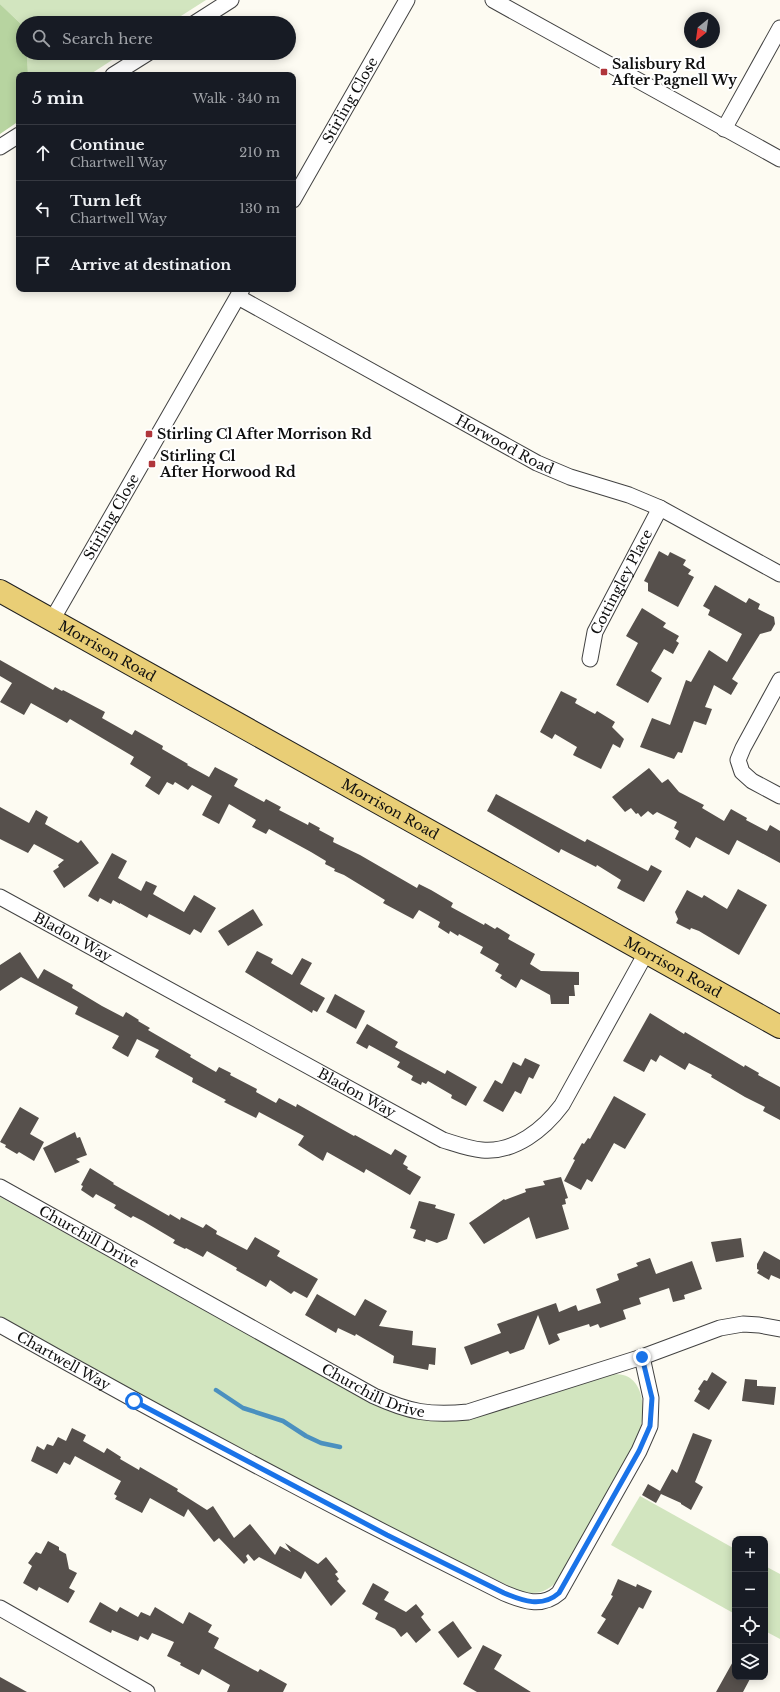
<!DOCTYPE html>
<html lang="en">
<head>
<meta charset="utf-8">
<style>
	body { margin:0; font-family:"Libre Baskerville",serif; background:#242831; color:#f1f3f6 }
	.controls { position:absolute; right:12px; bottom:12px; display:grid; overflow:hidden; border-radius:8px; box-shadow:0 2px 10px #0003 }
	.controls button { width:36px; height:36px; display:grid; place-items:center; padding:0; border:0; border-bottom:1px solid #363941; background:#171b24; color:#f1f3f6; font:20px sans-serif }
	.compass { position:absolute; left:684px; top:12px; width:36px; height:36px; border-radius:50%; background:#171b24; box-shadow:0 2px 10px #0003; rotate:209deg }
	.stop { position:absolute; width:12px; height:12px; margin:-9px; border:3px solid #1a73e8; border-radius:50%; background:#fff }
	.stop.end { background:#1a73e8; border-color:#fff; box-shadow:0 1px 4px #0008 }
	.list { margin:0; padding:0; list-style:none }
	h2 { display:flex; justify-content:space-between; align-items:center; height:52px; margin:0; padding:0 16px; font-size:17px }
	h2 small { font-size:13px; font-weight:400; color:#9ea1a6 }
	.list li { display:grid; grid-template-columns:26px 1fr auto; gap:12px; align-items:center; box-sizing:border-box; height:56px; padding:0 16px; border-top:1px solid #363941 }
	.list b { display:block; font-size:15px; white-space:nowrap }
	.list p { margin:0; font-size:13px; white-space:nowrap; color:#9ea1a6 }
	.list em { font-size:13px; font-style:normal; color:#9ea1a6 }
	.icon { flex:none; width:22px; height:22px; fill:none; stroke:currentColor; stroke-width:2; stroke-linecap:round; stroke-linejoin:round }
	.map { position:relative; flex:none; width:780px; height:1692px; overflow:hidden }
	.search { position:absolute; background:#171b24; box-shadow:0 2px 10px #0003; left:16px; top:16px; width:280px; height:44px; display:flex; align-items:center; gap:10px; box-sizing:border-box; padding:0 14px; border-radius:22px; color:#9ea1a6; font-size:15px }
	.panel { position:absolute; background:#171b24; box-shadow:0 2px 10px #0003; left:16px; top:72px; width:280px; height:220px; border-radius:8px }
	.map>svg:first-child { display:block }
	.green { fill:#d2e5bf }
	.forest { fill:#b7d4a0 }
	.lines { fill:none; stroke-linecap:round; stroke-linejoin:round }
	.stream { stroke:#4b90bf; stroke-width:4.5 }
	.building { fill:#56504c }
	.street-casing { stroke:#424242; stroke-width:17 }
	.primary-casing { stroke:#202020; stroke-width:24 }
	.street { stroke:#fff; stroke-width:15 }
	.primary { stroke:#e9ce76; stroke-width:22 }
	.route { stroke:#1a73e8; stroke-width:5 }
	.poi-dot { fill:#b0363b; stroke:#fff; stroke-width:1.5 }
	.labels { text-anchor:middle; stroke-width:4; stroke-linejoin:round; paint-order:stroke }
	.poi-label { font-size:14px; font-weight:bold; fill:#0f0f0f; stroke:#fff; text-anchor:start }
	.street-label { font-size:14px; fill:#0f0f0f; stroke:#fff }
</style>
</head>
<body>
<div class="map">
<svg width="780" height="1692" viewBox="0 0 780 1692">
	<rect width="100%" height="100%" fill="#fdfbf2"/>
	<!-- green -->
	<g class="green">
		<path d="M0,0h206l-36,23h-147v3l-23,-22z"/>
		<path d="M27,53h96l-34,22h-61z"/>
		<path d="M0,1197l377,209c16,6 32,12 49,14 14,2 30,0 44,-1l139,-45c7,0 16,0 21,4 17,12 14,43 8,59l-78,141c-12,14 -23,18 -41,13l-371,-182 -148,-83z"/>
		<path d="M640,1496l95,53v65l-124,-69z"/>
		<path d="M765,1566l15,8v65l-15,-8z"/>
	</g>
	<!-- forest -->
	<path class="forest" d="M0,4l23,22v27h4l1,22h-9v46l-19,13z"/>
	<g class="lines">
		<!-- stream -->
		<path class="stream" d="M216,1390l27,18 40,13 23,15 15,7 19,4"/>
	</g>
	<!-- building -->
	<g class="building">
		<path d="M659,551l9,5 2,-4 16,8 -3,5 8,5 -3,4 6,3 -16,30 -30,-16v-8l-4,-2z"/>
		<path d="M715,585l31,18 3,-5 11,6 -2,5 16,8 1,7 -4,7 -11,3 -28,45 6,4 -7,12 -17,-10 -9,22 7,2 -6,16 -12,-4 -12,32 -4,-1 -4,7 -34,-12 12,-29 18,7 16,-45 5,2 18,-32 18,12 15,-28 -34,-19 2,-5 -7,-4z"/>
		<path d="M642,608l24,15 -3,4 16,9 -3,5 3,2 -6,11 -9,-5 -13,22 11,7 -14,25 -32,-18 22,-42 -12,-7z"/>
		<path d="M0,660l53,30 2,-3 7,4 1,-1 42,22 -3,6 30,17 3,-5 28,16 -1,3 26,15 -1,1 22,12 6,-10 23,12 -4,7 30,16 2,-3 15,8 -2,3 29,15 1,-3 11,6 -1,2 15,8 -1,4 27,13 57,33 2,-4 12,6 22,13 -2,4 33,18 1,-2 10,6 2,-2 13,8 -2,4 27,15 -5,10 11,7 38,1v13h-5l1,11h-6v8h-18l-1,-9 -29,-16 -5,9 -16,-10 2,-3 -7,-4 4,-7 -19,-11 3,-6 -24,-13 -1,2 -8,-5 -1,3 -11,-7 2,-5 -21,-12 -6,9 -30,-16 2,-3 -41,-25 -10,-4 1,-2 -10,-5 1,-3 -15,-9 -42,-23 -3,5 -14,-7 4,-7 -27,-16 -10,20 -17,-9 10,-19 -20,-11 -4,5 -13,-8 -2,3 -6,-3 -8,13 -14,-9 6,-9 -21,-13 4,-7 -64,-38 -3,4 -36,-20 -7,12 -24,-13 12,-19 -12,-7z"/>
		<path d="M561,691l16,8 -2,4 20,11 2,-3 18,11 -3,5 12,12 -4,9 -7,-4 -12,25 -28,-14 4,-8 -22,-13 -3,5 -12,-7z"/>
		<path d="M649,768l13,15 6,-4 11,13 25,13 -2,3 22,13 7,-12 16,9 -1,2 21,11 3,-6 10,6v32l-43,-23 -8,15 -33,-18 -6,11 -15,-9 4,-8 -5,-3 3,-6 -20,-10 -4,3 -5,-4 -7,6 -3,-4 -2,1 -5,-6 -6,4 -13,-15z"/>
		<path d="M496,794l89,48 2,-3 61,32 3,-6 11,6 -18,31 -27,-14 4,-8 -24,-15 -1,2 -35,-18 -2,4 -72,-42z"/>
		<path d="M0,807l29,16 7,-13 12,7 -3,7 33,19 3,-3 18,23 -35,25 -11,-17 6,-4 -1,-2 6,-5 -30,-16 -6,9 -28,-14z"/>
		<path d="M112,853l15,8 -9,17 23,13 5,-10 11,5 -4,8 31,18 10,-17 22,13 -15,25 -7,-4 -4,6 -41,-21 -2,4 -27,-15v1l-7,-4 -2,4 -11,-6 -2,4 -10,-6z"/>
		<path d="M738,889l29,16 -28,50 -40,-24 -8,-3 -1,2 -14,-7 2,-4 -3,-7 12,-22 15,8 2,-3 23,14z"/>
		<path d="M253,909l10,16 -35,21 -10,-15z"/>
		<path d="M257,951l16,8 -2,4 21,12 10,-17 10,5 -12,21 25,14 -8,14 -4,-2 -1,3 -67,-41z"/>
		<path d="M20,952l18,27 6,-10 29,16 -1,3 30,18 21,11 3,-5 13,8 -1,1 12,7 -2,2 43,25 -1,2 26,15 3,-5 12,6 -1,2 27,14 -1,3 20,11 3,-5 17,9 1,-3 57,32 1,-1 36,20 4,-6 12,7 -4,8 5,3 -1,2 14,8 -11,18 -44,-26 -2,4 -37,-21 -4,9 -25,-16 6,-9 -45,-24 -3,6 -32,-16 2,-2 -34,-18 1,-4 -38,-21 4,-7 -22,-11 -9,18 -16,-9 7,-12 -44,-22 3,-7 -57,-30 -21,14v-26z"/>
		<path d="M335,994l30,17 -9,18 -30,-17z"/>
		<path d="M650,1013l34,21 1,-2 59,35 1,-2 14,8 -1,2 22,12v33l-17,-9 2,-4 -20,-10 -34,-20 1,-2 -23,-12 -4,7 -25,-15 -4,7 -5,-3 -7,13 -21,-11z"/>
		<path d="M367,1024l31,18 -3,5 50,27 2,-4 30,17 -11,19 -15,-8 1,-3 -24,-14 -2,3 -4,-2 -1,3 -10,-5 2,-4 -16,-9 3,-5 -31,-17 -2,4 -11,-6z"/>
		<path d="M525,1058l15,7 -7,14 -4,-2 -8,17 -6,-3 -12,21 -20,-11 12,-21 7,4 11,-22 8,4z"/>
		<path d="M614,1096l32,18 -21,35 -11,-6 -22,39 -5,-3 -6,11 -17,-9 11,-21 -2,-1 9,-16 2,1 4,-6 2,1z"/>
		<path d="M20,1107l19,11 -9,16 14,8 -10,19 -15,-9 -2,2 -12,-7 1,-2 -6,-3z"/>
		<path d="M75,1132l2,6 3,-1 7,18 -11,4 4,3 -25,11 -12,-25z"/>
		<path d="M90,1168l24,15 -1,1 56,32 1,-2 10,6 1,-3 22,11 3,-4 11,7 -1,3 31,16 8,-13 25,14 -3,5 41,23 -11,19 -13,-7 -3,3 -21,-14 -4,7 -30,-17 1,-2 -30,-17 -4,6 -17,-9 -1,1 -12,-6 2,-3 -32,-19 -10,-5 -2,2 -17,-10 2,-3 -20,-11 -3,4 -12,-8 2,-4 -2,-1z"/>
		<path d="M561,1177l7,21 -3,1 1,5 -4,1 7,24 -33,10 -7,-22 -45,27 -15,-21 35,-24 1,1 21,-8 -1,-3 20,-4 -2,-4z"/>
		<path d="M419,1201l17,4 -1,3 20,6 -8,25 -10,4 -11,-4 -1,3 -12,-4 3,-8 -6,-2z"/>
		<path d="M741,1238l3,19 -28,5 -5,-20z"/>
		<path d="M764,1251l16,9v19l-9,-4 -2,5 -12,-7 2,-3 -2,-1v-5z"/>
		<path d="M650,1258l6,16 36,-13 10,28 -18,6 1,4 -12,3 -4,-14 -30,10 2,6 -18,6 3,9 -26,9 -2,-4 -8,3 -1,-3 -32,10 3,6 -11,5 -11,-30 -14,34 -14,5 -2,-3 -37,14 -7,-18 37,-14 -4,-9 59,-21 3,9 17,-7 2,6 23,-8 -5,-14 23,-9 -2,-6 21,-8 -2,-3z"/>
		<path d="M317,1294l38,22 10,-17 22,12 -8,15 34,5 -1,14 24,3 -1,17 -6,-1 -1,6 -35,-7 1,-7 -38,-22 -1,2 -17,-8 -2,5 -31,-18z"/>
		<path d="M712,1372l15,10 -18,28 -15,-9 6,-10 -2,-2 6,-9 3,1z"/>
		<path d="M745,1379l12,1v6l19,1 -2,18 -32,-4z"/>
		<path d="M72,1428l14,7 -3,6 21,12 3,-5 14,9 -1,2 19,11 1,-3 38,22 -1,2 30,19 6,-4 21,32 16,-14 25,31 5,-9 11,6 -6,-9 33,21 8,-7 12,15 -3,2 4,5 -2,2 9,10 -15,15 -26,-35 -4,8 -42,-22 -5,4 -6,-7 -2,2 2,4 -4,4 -25,-26 -5,4 -26,-33 -4,8 -34,-19 -8,15 -27,-14 2,-3 -3,-2 7,-13 -46,-25 -5,9 -6,-3 -7,12 -26,-13 6,-15 7,4 3,-6 6,2 5,-9 8,4z"/>
		<path d="M693,1433l19,7 -17,42 8,5 -12,23 -10,-6v-1l-20,-9 -5,9 -14,-8 6,-11 12,7 12,-22 5,4z"/>
		<path d="M48,1541l11,6v3l7,4 3,15 8,4 -8,15 6,3 -7,12 -29,-16 -2,4 -14,-8 9,-17 -4,-3 8,-11 5,2z"/>
		<path d="M618,1579l18,8 1,-3 15,7 -9,18 -4,-2 -21,38 -21,-12 9,-14 -5,-3 12,-20 -2,-1z"/>
		<path d="M373,1583l16,9 -5,8 22,12 10,-8 8,10 -3,3 10,13 -15,13 -9,-11 -6,5 -6,-8 -20,-10 3,-6 -16,-9z"/>
		<path d="M100,1602l17,10 3,-5 18,10 3,-5 9,4 5,-9 28,17 6,-12 23,13 -4,7 11,6 -5,10 44,24 2,-3 27,15 -4,8h-56l3,-7 -28,-16 -3,6 -19,-10 1,-2 -14,-7 7,-14 -22,-9 -4,7 -8,-4 -2,5 -26,-11 -1,3 -22,-11z"/>
		<path d="M453,1621l19,27 -14,10 -20,-26z"/>
		<path d="M483,1645l19,10 -8,14 37,23h-54l-14,-8z"/>
		<path d="M735,1658v19h16l-8,15h-27z"/>
		<path d="M0,1677l27,15h-27z"/>
	</g>
	<g class="lines">
		<!-- street casing -->
		<g class="street-casing">
			<g id="street">
				<path d="M493,0l287,159"/>
				<path d="M195,23l36,-23"/>
				<path d="M113,75l35,-22"/>
				<path d="M724,129l56,-101"/>
				<path d="M0,147l19,-12"/>
				<path id="s1" d="M293,200l114,-200"/>
				<path id="s2" d="M238,297l299,166 33,14 59,18 31,13 120,66"/>
				<path id="s3" d="M52,620l190,-331"/>
				<path id="s4" d="M590,659l5,-27 65,-124"/>
				<path d="M780,680l-37,68 -5,12 4,12 10,9 28,15"/>
				<path id="s5" d="M0,897l443,243c13,4 26,9 39,10 33,3 62,-21 80,-45l84,-152"/>
				<path id="s6" d="M0,1187l374,209c35,16 56,20 94,16l174,-55 78,-29 23,-4 16,1 21,4"/>
				<path id="s7" d="M0,1325c166,94 334,183 504,268 19,8 38,15 55,0l80,-142 11,-25 1,-28 -9,-41"/>
				<path d="M0,1608l147,84"/>
			</g>
		</g>
		<!-- primary casing -->
		<g class="primary-casing">
			<g id="primary">
				<path id="s8" d="M0,591l780,436"/>
			</g>
		</g>
		<!-- street -->
		<use href="#street" class="street"/>
		<!-- primary -->
		<use href="#primary" class="primary"/>
	</g>
	<g class="lines">
		<!-- route -->
		<path class="route" d="M134,1401l253,134 117,58c19,8 38,15 55,0l80,-142 11,-25 2,-28 -10,-41"/>
	</g>
	<!-- markers -->
	<g class="poi-dot">
		<rect x="600" y="68" width="8" height="8" rx="2"/>
		<rect x="145" y="430" width="8" height="8" rx="2"/>
		<rect x="148" y="460" width="8" height="8" rx="2"/>
	</g>
	<g class="labels">
		<!-- poi labels -->
		<g class="poi-label">
			<text x="612" y="69">Salisbury Rd<tspan x="612" dy="16">After Pagnell Wy</tspan></text>
			<text x="157" y="439">Stirling Cl After Morrison Rd</text>
			<text x="160" y="461">Stirling Cl<tspan x="160" dy="16">After Horwood Rd</tspan></text>
		</g>
		<!-- street labels -->
		<g class="street-label">
			<text dy="5" stroke="none"><textPath href="#s1" startOffset="115">Stirling Close</textPath></text>
			<text dy="5" stroke="none"><textPath href="#s2" startOffset="305">Horwood Road</textPath></text>
			<text dy="5" stroke="none"><textPath href="#s3" startOffset="119">Stirling Close</textPath></text>
			<text dy="5" stroke="none"><textPath href="#s4" startOffset="84">Cottingley Place</textPath></text>
			<text dy="5" stroke="none"><textPath href="#s8" startOffset="123">Morrison Road</textPath></text>
			<text dy="5" stroke="none"><textPath href="#s8" startOffset="447">Morrison Road</textPath></text>
			<text dy="5" stroke="none"><textPath href="#s5" startOffset="83">Bladon Way</textPath></text>
			<text dy="5" stroke="none"><textPath href="#s8" startOffset="771">Morrison Road</textPath></text>
			<text dy="5" stroke="none"><textPath href="#s5" startOffset="407">Bladon Way</textPath></text>
			<text dy="5" stroke="none"><textPath href="#s6" startOffset="102">Churchill Drive</textPath></text>
			<text dy="5" stroke="none"><textPath href="#s7" startOffset="73">Chartwell Way</textPath></text>
			<text dy="5" stroke="none"><textPath href="#s6" startOffset="426">Churchill Drive</textPath></text>
		</g>
	</g>
</svg>
<div class="controls">
<button>+</button>
<button>−</button>
<button><svg class="icon" aria-label="locate" viewBox="0 0 24 24"><circle cx="12" cy="12" r="6"/><path d="M12 2v4M12 18v4M2 12h4M18 12h4"/></svg></button>
<button><svg class="icon" aria-label="layers" viewBox="0 0 24 24"><path d="M12 4l9 5-9 5-9-5zM3 14l9 5 9-5"/></svg></button>
</div>
<svg class="compass" viewBox="-18 -18 36 36"><path d="M0-13l5 13h-10z" fill="#e53935"/><path d="M0 13l5-13h-10z" fill="#9ea1a6"/></svg>
<div class="stop" style="left:134px;top:1401px"></div>
<div class="stop end" style="left:642px;top:1357px"></div>
<div class="search"><svg class="icon" aria-label="search" viewBox="0 0 24 24"><circle cx="10" cy="10" r="6"/><path d="M15 15l6 6"/></svg>Search here</div>
<section class="panel">
<h2>5 min<small>Walk · 340 m</small></h2>
<ul class="list">
<li><svg class="icon" aria-label="ahead" viewBox="0 0 24 24"><path d="M12 20V5M6 11l6-6 6 6"/></svg><div><b>Continue</b><p>Chartwell Way</p></div><em>210 m</em></li>
<li><svg class="icon" aria-label="left" viewBox="0 0 24 24"><path d="M17 20v-9H6M10 6l-5 5 5 5"/></svg><div><b>Turn left</b><p>Chartwell Way</p></div><em>130 m</em></li>
<li><svg class="icon" aria-label="arrive" viewBox="0 0 24 24"><path d="M6 21V4h12l-3 4 3 4H6"/></svg><div><b>Arrive at destination</b></div></li>
</ul>
</section>
</div>
</body>
</html>
